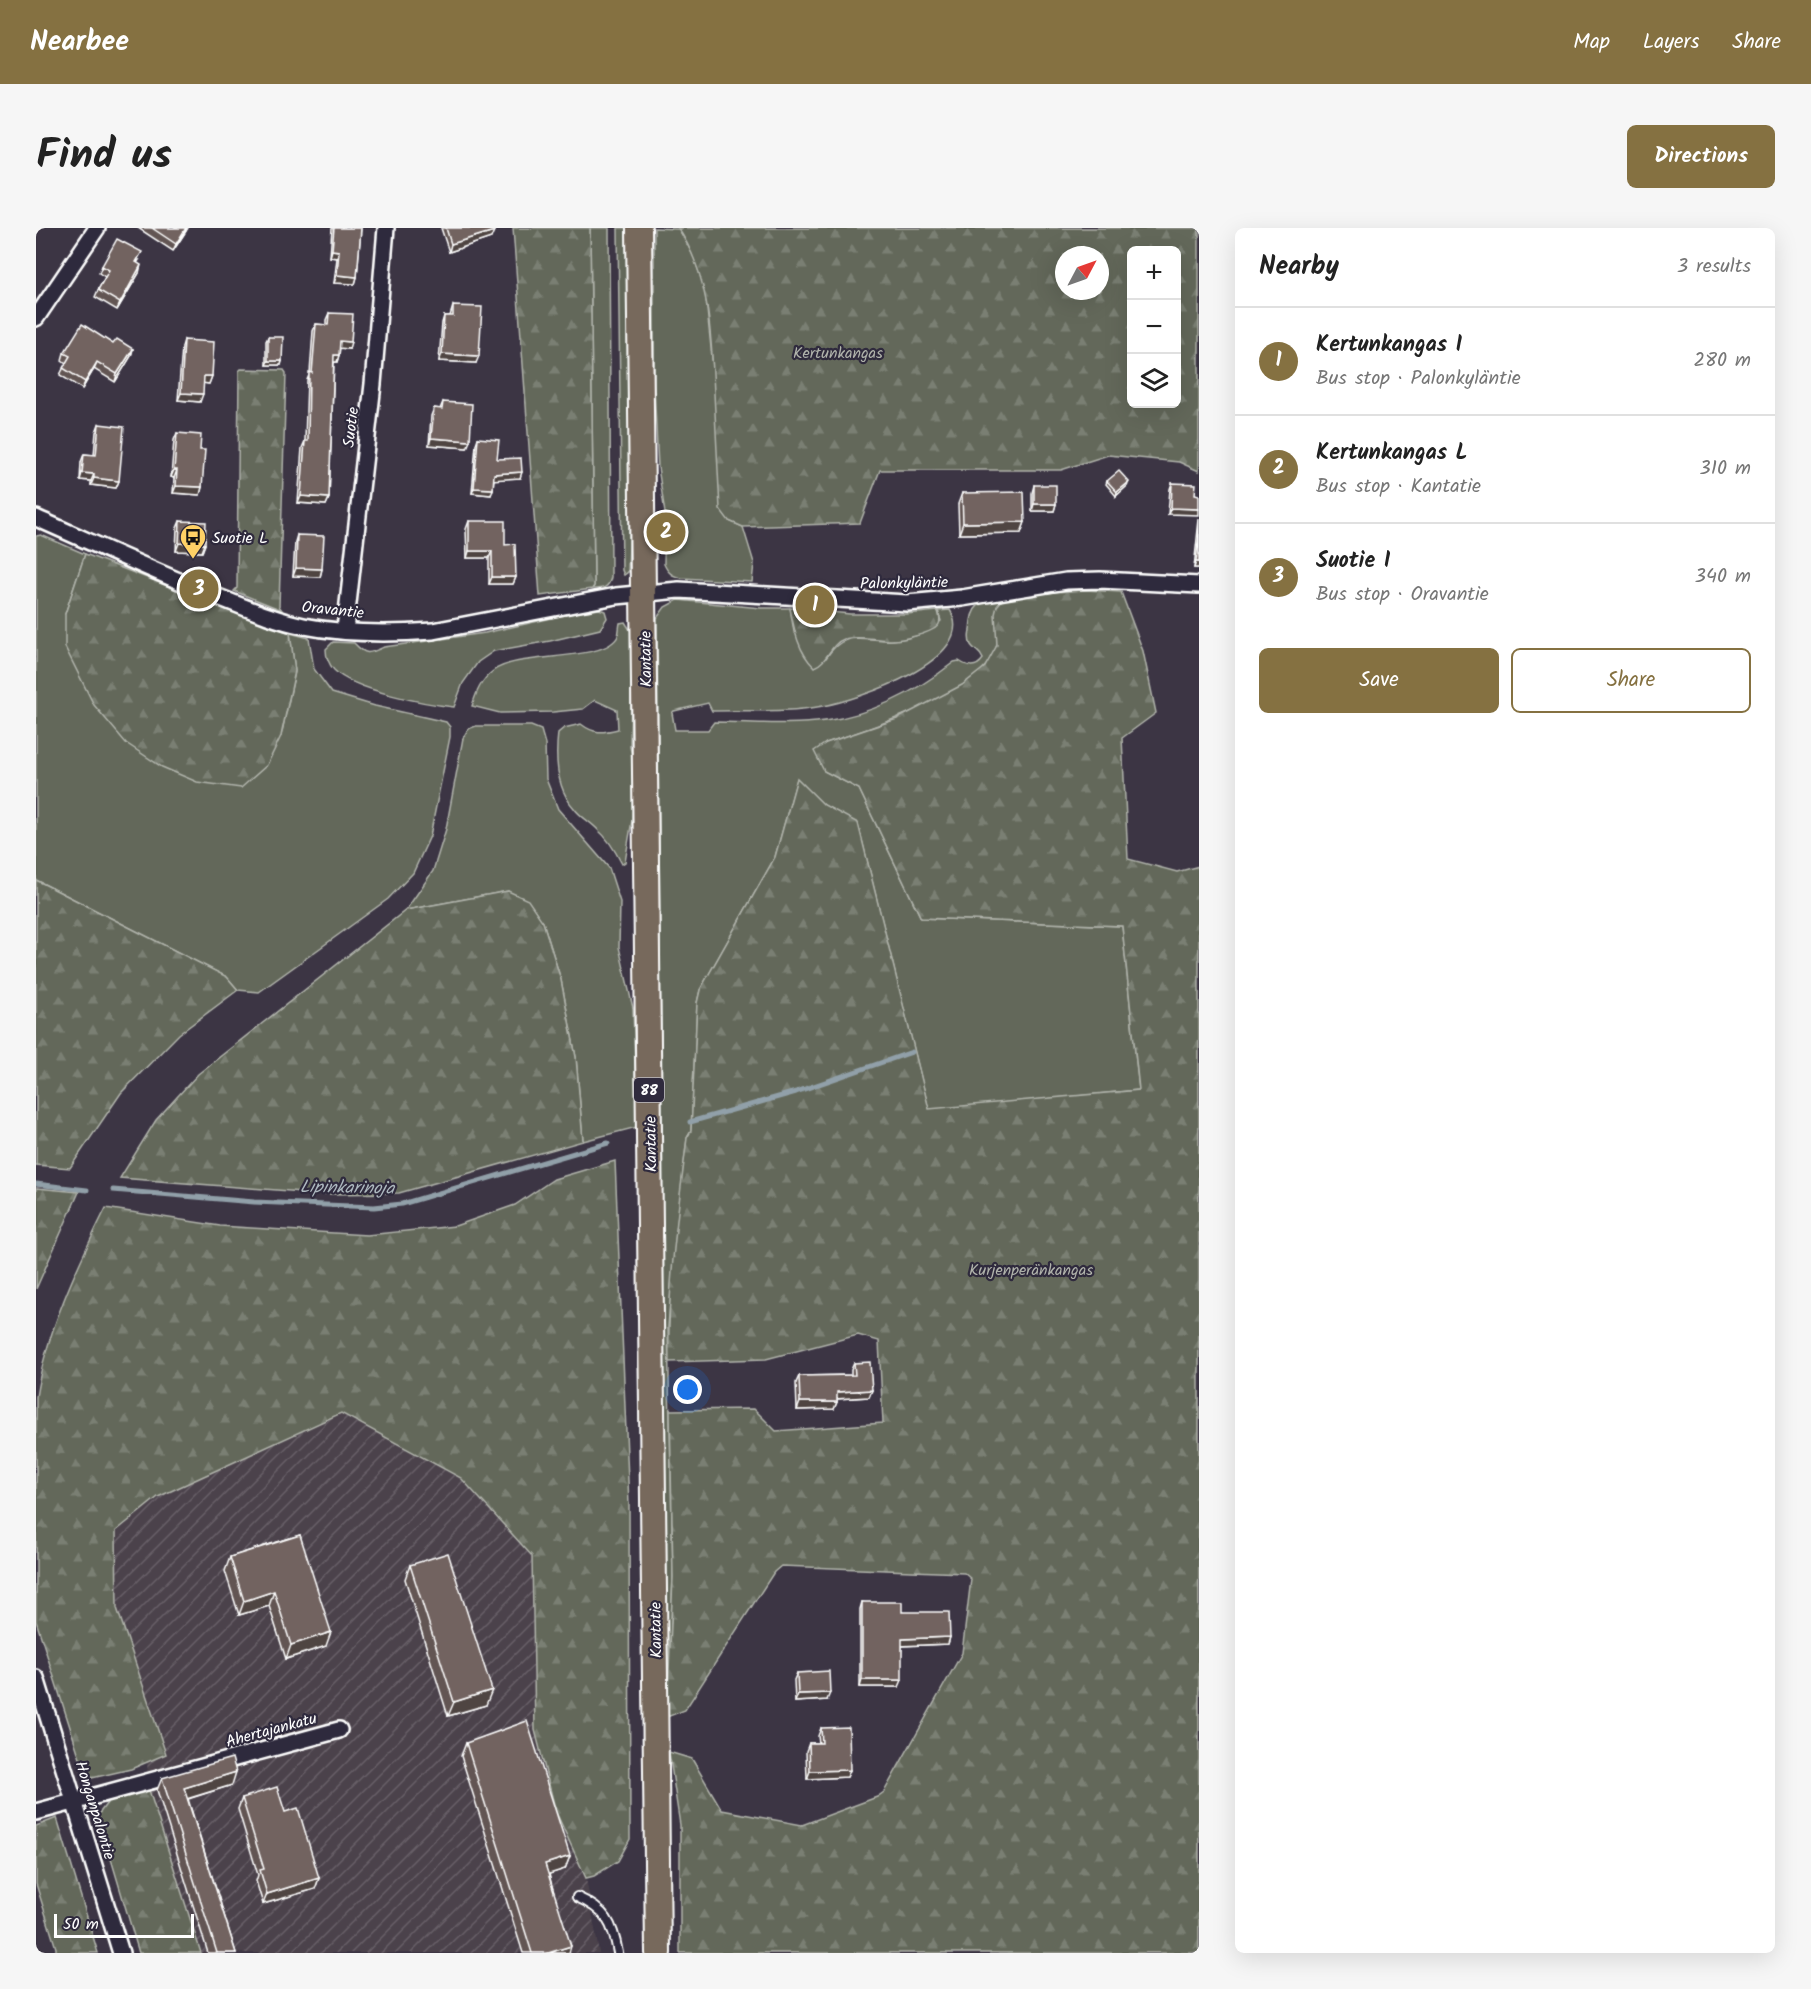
<!DOCTYPE html>
<html lang="en">
<head>
<meta charset="utf-8">
<style>
	body { margin:0; font-family:Kalam,sans-serif; background:#f6f6f6; color:#222 }
	.controls { position:absolute; right:18px; top:18px; display:grid; overflow:hidden; border-radius:9px; box-shadow:0 6px 24px #0002 }
	.controls button { width:54px; height:54px; display:grid; place-items:center; padding:0; border:0; border-bottom:2px solid #e0e0e0; background:#fff; color:#222; font:30px sans-serif }
	.compass { position:absolute; left:1019px; top:18px; width:54px; height:54px; border-radius:50%; background:#fff; box-shadow:0 6px 24px #0002; rotate:49deg }
	.scale { position:absolute; left:18px; bottom:15px; width:140px; box-sizing:border-box; padding-left:6px; border:3px solid #fff; border-top:0; font-size:16px; line-height:21px; white-space:nowrap; color:#fff; -webkit-text-stroke:4px #2f2a3d; paint-order:stroke }
	.you { position:absolute; left:652px; top:1162px; width:21px; height:21px; margin:-15px; border:4px solid #fff; border-radius:50%; background:#1a73e8; box-shadow:0 0 0 9px #1a73e833 }
	.badge { display:grid; place-items:center; width:39px; height:39px; border-radius:50%; background:#857141; color:#fff; font-size:20px; font-weight:700 }
	.pin { position:absolute; translate:-50% -50%; border:3px solid #fff; box-shadow:0 2px 6px #0006 }
	.list { margin:0; padding:0; list-style:none }
	h2 { display:flex; justify-content:space-between; align-items:center; height:78px; margin:0; padding:0 24px; font-size:26px }
	h2 small { font-size:20px; font-weight:400; color:#767676 }
	.list li { display:grid; grid-template-columns:39px 1fr auto; gap:18px; align-items:center; box-sizing:border-box; height:108px; padding:0 24px; border-top:2px solid #e0e0e0 }
	.list b { display:block; font-size:22px; white-space:nowrap }
	.list p { margin:0; font-size:20px; white-space:nowrap; color:#767676 }
	.list em { font-size:20px; font-style:normal; color:#767676 }
	.actions { display:flex; gap:12px; padding:18px 24px }
	.actions a { flex:1; padding:14px 0; border:2px solid #857141; border-radius:9px; text-align:center; font-size:21px; color:#857141 }
	.actions .main { background:#857141; color:#fff }
	.icon { flex:none; width:33px; height:33px; fill:none; stroke:currentColor; stroke-width:2; stroke-linecap:round; stroke-linejoin:round }
	.map { position:relative; flex:none; width:1163px; height:1725px; overflow:hidden; border-radius:9px }
	header { display:flex; align-items:center; gap:36px; box-sizing:border-box; height:84px; padding:0 30px; background:#857141; color:#fff }
	header strong { font-size:28px }
	nav { display:flex; gap:33px; margin-inline-start:auto; font-size:21px }
	.intro { display:flex; align-items:center; justify-content:space-between; box-sizing:border-box; height:144px; padding:0 36px }
	h1 { margin:0; font-size:42px }
	.button { padding:15px 27px; border-radius:9px; background:#857141; color:#fff; font-size:21px; font-weight:700 }
	main { display:flex; gap:36px; padding:0 36px }
	aside { flex:1; background:#fff; border-radius:9px; box-shadow:0 6px 24px #0002 }
	.map>svg:first-child { display:block }
	.industrial { fill:url(#industrial-furrows) }
	.green { fill:#63685a; stroke:#b1b4ac; stroke-width:1.5 }
	.forest { fill:url(#forest-firs); stroke:#b1b4ac; stroke-width:1.5; fill-rule:evenodd }
	.lines { fill:none; stroke-linecap:round; stroke-linejoin:round }
	.stream { stroke:#91a0a9; stroke-width:5 }
	.lane-casing { stroke:#fff; stroke-width:12 }
	.street-casing { stroke:#fff; stroke-width:20 }
	.primary-casing { stroke:#fff; stroke-width:28 }
	.lane { stroke:#2f2a3d; stroke-width:8 }
	.street { stroke:#2f2a3d; stroke-width:15 }
	.primary { stroke:#77695c; stroke-width:24 }
	.wall { fill:#625553; stroke:#fff; stroke-width:1.5 }
	.shaded-wall { fill:#504543; stroke:#fff; stroke-width:1.5 }
	.building { fill:#726360; stroke:#fff; stroke-width:1.5 }
	.labels { text-anchor:middle; stroke-width:4.5; stroke-linejoin:round; paint-order:stroke }
	.shield { fill:#2f2a3d; stroke:#c1bfc5; stroke-width:1.5 }
	.shield-label { font-size:15px; font-weight:bold; fill:#fff }
	.park-label { font-size:16px; fill:#b1b4ac; stroke:#2f2a3d }
	.street-label { font-size:16px; fill:#fff; stroke:#2f2a3d }
	.poi-label { font-size:16px; fill:#fff; stroke:#2f2a3d; text-anchor:start }
	.water-label { font-size:18px; font-style:italic; fill:#adb8bf; stroke:#2f2a3d }
</style>
</head>
<body>
<header>
<strong>Nearbee</strong>
<nav><a>Map</a><a>Layers</a><a>Share</a></nav>
</header>
<div class="intro"><h1>Find us</h1><a class="button">Directions</a></div>
<main>
<div class="map">
<svg width="1163" height="1725" viewBox="0 0 1163 1725">
	<defs>
		<pattern id="industrial-furrows" width="10" height="10" patternUnits="userSpaceOnUse" patternTransform="scale(1.5)"><rect width="10" height="10" fill="#4c434c"/><path d="M-1 1l2-2M0 10L10 0M9 11l2-2" fill="none" stroke="#675f67"/></pattern>
		<pattern id="forest-firs" width="22" height="20" patternUnits="userSpaceOnUse" patternTransform="scale(1.5)"><rect width="22" height="20" fill="#63685a"/><path d="M5 1l3.5 6h-7zM16 11l3.5 6h-7z" fill="#7a7f73"/></pattern>
	</defs>
	<rect width="100%" height="100%" fill="#3c3544"/>
	<filter id="ink" filterUnits="userSpaceOnUse"><feTurbulence type="fractalNoise" baseFrequency=".0167" numOctaves="2"/><feDisplacementMap in="SourceGraphic" scale="12" xChannelSelector="R" yChannelSelector="G"/><feConvolveMatrix kernelMatrix="1 2 1 2 8 2 1 2 1" color-interpolation-filters="sRGB"/></filter>
	<g filter="url(#ink)">
		<!-- industrial -->
		<path class="industrial" d="M305,1185l120,65 71,78 3,174 21,82 30,66 13,75h-398l-52,-163 -2,-28 18,-9 -48,-145 -1,-77 42,-34z"/>
		<!-- green -->
		<g class="green">
			<path d="M554,0h19l2,349c-2,11 -8,12 -19,12l2,-3z"/>
			<path d="M582,0h11l2,260 -3,84 -4,3 -2,-5z"/>
			<path d="M618,0l25,1 15,28 11,33 24,231 14,6 11,36 -2,19 -70,-4c-10,-2 -14,-5 -18,-14l1,-51 -7,-46 -4,-82z"/>
			<path d="M5,307l44,19 -20,60 216,122 14,-64 -5,-39 19,5 5,31 18,24 43,13 71,16 4,5v10l-20,99 -17,37 -25,26 -129,93 -21,-2 -11,-13 -191,-97v-344z"/>
			<path d="M967,371c-13,14 -4,27 -6,44 0,6 -4,11 -7,16 -20,37 -124,71 -164,84l-2,28 35,18 62,129 201,8 17,164 -210,20 -71,-286 -34,-19 -27,-26 -22,78 -75,133 -3,13 -6,128 -4,7 -12,105 -7,84 5,250 -6,140 -10,-1099 8,-11 13,-7 83,8h29l4,24 32,26c20,-31 38,-16 68,-18 19,-1 32,-7 47,-19l-3,-10 12,-1c30,50 -94,90 -127,96 -36,7 -74,4 -111,5l-4,-8 -34,8 -2,2 3,17h33l6,-8c35,0 77,4 111,-1 48,-7 91,-29 129,-59l5,-1c9,6 17,8 24,-2 -3,-8 -8,-8 -12,-14 -3,-5 -2,-10 -1,-15 1,-25 9,-29 33,-31z"/>
			<path d="M563,381l6,2 2,7 -7,11 -50,12 -56,10 -16,11 -15,21 -9,24c-28,-3 -101,-17 -120,-37 -6,-7 -8,-13 -8,-21l7,-7 21,1c12,13 15,11 30,4l101,-14 89,-20z"/>
			<path d="M589,394l7,11 -2,114 4,19 -2,54 -7,42 -3,2c-6,-12 -13,-25 -24,-34 -7,-8 -18,-13 -24,-22 -18,-20 -19,-49 -16,-75l6,-5 17,-4c13,10 21,9 37,5l-1,-19 -22,-10 -12,9 -30,3 -53,1 -28,-7c4,-13 9,-26 21,-35 25,-20 112,-8 125,-35 1,-3 1,-9 2,-13z"/>
			<path d="M440,498h55l10,4 4,14 1,35 12,30 51,59 11,34 -1,45 14,61 4,119 -54,14 -7,-84 -15,-77 -18,-58 -35,-31 -102,19 27,-39 13,-42 17,-91 5,-9z"/>
		</g>
		<!-- forest -->
		<g class="forest">
			<path d="M477,0h77l4,358 -2,3 -52,7z"/>
			<path d="M642,0h521v243l-20,-9 -71,-7 -47,15h-181l-20,53 -117,4 -14,-6 -9,-12c-2,-39 -4,-77 -6,-116 -3,-57 -3,-115 -36,-165zM1096,22h44v154h-44zM1028,27h36v36h-36z"/>
			<path d="M205,141l43,1 2,3 -7,233 3,4 -48,-19 3,-3 2,-217z"/>
			<path d="M49,326l205,79 5,38 -14,65 -14,29 -26,23 -44,-6 -35,-15 -36,-24 -32,-38 -29,-58v-33z"/>
			<path d="M1050,362l35,2 22,59 13,62 -34,25 6,121 49,13 22,-6v1087h-519v-128l-11,-73 23,7 30,51 80,15 75,-28 7,-5 78,-139 9,-74 -7,-6 -183,-7 -7,6 -89,138 -18,7 6,-140 -3,-167 84,-1 22,22 107,-8 -4,-82 -21,-6 -92,24 -97,3c-2,-75 9,-150 18,-224l4,-7 6,-128 3,-13 75,-133 22,-79 27,27 34,18 71,286 210,-19 -17,-164 -201,-8 -62,-129 -35,-18 -10,-20 12,-8 71,-24 65,-34 23,-18 12,-22 -2,-31 2,-8 6,-7 51,-7z"/>
			<path d="M754,380l60,6h56l32,-3c1,4 3,9 1,13 -4,9 -38,16 -48,16 -14,0 -32,-5 -47,-1 -14,5 -16,23 -30,28 -16,-15 -20,-38 -24,-59z"/>
			<path d="M0,652l191,97 11,13 -59,44 -58,59 -51,75 -34,-3z"/>
			<path d="M472,663l20,9 15,22 18,58 15,77 7,84 -184,52 -70,1 -209,-16 36,-58 42,-46 208,-164z"/>
			<path d="M579,933l14,344 1,334 -12,22 -24,15 -8,2 -30,-66 -21,-82 -3,-174 -71,-78 -120,-65 -183,84 -42,34 1,77 49,146 -35,15 -39,9 -7,-4 -49,-153v-224c10,-64 41,-131 70,-189l114,18 147,9 88,-9 60,-21 39,-26z"/>
			<path d="M0,960l43,4 -43,97z"/>
			<path d="M105,1560l8,2 52,163h-62l-41,-138 12,-16z"/>
			<path d="M21,1590l41,135h-42v-5l-20,-64v-58z"/>
		</g>
		<g class="lines">
			<!-- stream -->
			<g class="stream">
				<path d="M654,894l106,-30 116,-40"/>
				<path d="M0,956l51,6"/>
				<path d="M77,962l141,12 120,5 28,-3 206,-61"/>
			</g>
			<!-- lane casing -->
			<g class="lane-casing">
				<path id="lane" d="M541,1669c29,13 36,26 41,56"/>
			</g>
			<!-- street casing -->
			<g class="street-casing">
				<g id="street">
					<path d="M0,90l61,-90"/>
					<path d="M0,290c59,26 117,53 177,77 29,11 60,25 91,31 40,8 88,8 129,5l183,-35 63,-6 228,13 55,-5 104,-17 34,-1 99,5"/>
					<path d="M309,402l28,-246 13,-156"/>
					<path d="M0,1450l85,275"/>
					<path d="M0,1584l303,-82"/>
				</g>
			</g>
			<!-- primary casing -->
			<g class="primary-casing">
				<path id="primary" d="M603,0l19,1725"/>
			</g>
			<!-- lane -->
			<use href="#lane" class="lane"/>
			<!-- street -->
			<use href="#street" class="street"/>
			<!-- primary -->
			<use href="#primary" class="primary"/>
		</g>
		<!-- wall -->
		<g class="wall">
			<path d="M102,0h48v3l-13,20z"/>
			<path d="M296,0h29l-4,49 -2,7 -21,-1 3,-25 -7,-1z"/>
			<path d="M405,0h52l-2,10 -42,14z"/>
			<path d="M103,32l-2,3 2,10 -22,37 -22,-13 3,-7 7,-13 -6,-4 3,-7z"/>
			<path d="M417,78l23,57 -37,-2 3,-38 2,-7h6z"/>
			<path d="M293,85l20,36 -9,-1 -1,7 -2,7h-3l-5,136 -3,7 -28,-2 4,-55 3,-7 2,-61 3,-7 3,-42 3,-7 10,1v-5z"/>
			<path d="M232,109l14,24 -1,4h-15v-24z"/>
			<path d="M148,112l28,36 -3,8 -6,-1 -3,19 -22,-2 4,-53z"/>
			<path d="M77,116l20,5 -2,7 -16,26 -21,-13 -12,20 -22,-14 6,-12 -4,-3 2,-7z"/>
			<path d="M407,174l24,46 -38,-3 2,-29 3,-8 6,1z"/>
			<path d="M63,196l20,57 -3,7 -25,-3v-4l-11,-1 1,-18 3,-8 10,1 2,-23z"/>
			<path d="M141,205l23,17 2,37 -2,8 -27,-2 1,-15 -3,-1 3,-37z"/>
			<path d="M442,210l19,21 23,19 -26,1 -1,10 -2,6 -19,-2 4,-49z"/>
			<path d="M1071,253l20,5 -11,10 -10,-12z"/>
			<path d="M1136,255l23,11 -27,20 2,-25z"/>
			<path d="M998,257l22,19 -2,7h-22v-18z"/>
			<path d="M926,265l63,29 -4,11 -62,1 -1,-30z"/>
			<path d="M1163,291v49h-5z"/>
			<path d="M144,293l25,23 -3,8 -26,-1 1,-23z"/>
			<path d="M433,293l36,24 11,32 -3,7h-24v-26h-22l-1,-29z"/>
			<path d="M261,307l25,34 -2,8 -27,-1 2,-34z"/>
			<path d="M818,1135l18,27 -3,7 -32,2v3l-3,7 -37,1 -1,-27 3,-7 52,-1v-5z"/>
			<path d="M264,1307l26,111 -40,13 -17,-53 -30,9 -14,-44 5,-14z"/>
			<path d="M374,1337l76,140 -38,11 -43,-137z"/>
			<path d="M826,1374l40,10 48,25 -2,7 -46,2 -3,41h-39v-78z"/>
			<path d="M761,1445l30,27 -32,2 -1,-22z"/>
			<path d="M785,1500l29,42 -3,7 -40,2 -1,-28 3,-8h10l-1,-7z"/>
			<path d="M430,1515l104,113 -5,13 -16,5 20,79h-46l-62,-197z"/>
			<path d="M126,1550l70,7 -44,14 48,154h-28l-51,-163z"/>
			<path d="M206,1570l43,14 34,66 -4,11 -52,15 -7,-23 2,-6 -20,-66z"/>
		</g>
		<!-- shaded-wall -->
		<g class="shaded-wall">
			<path d="M150,0h2l-2,3 -13,20 3,-7z"/>
			<path d="M458,3l-3,7 -42,14 2,-8z"/>
			<path d="M296,22l7,1 -2,7 -7,-1z"/>
			<path d="M105,37l-2,8 -22,37 3,-7z"/>
			<path d="M301,47l20,2 -2,7 -21,-1z"/>
			<path d="M304,113l11,1 -2,7 -11,-1z"/>
			<path d="M97,121l-2,7 -16,26 2,-8z"/>
			<path d="M406,126l37,2 -3,7 -37,-2z"/>
			<path d="M298,127h5l-2,7h-6z"/>
			<path d="M232,133h14l-1,4h-15z"/>
			<path d="M61,134l-3,7 -12,20 3,-7z"/>
			<path d="M168,148h8l-3,8 -8,-1z"/>
			<path d="M145,165l22,1 -3,8 -22,-2z"/>
			<path d="M395,210l39,3 -3,7 -38,-3z"/>
			<path d="M138,242h3l-3,8 -3,-1z"/>
			<path d="M486,244l-2,6 -28,2 2,-6z"/>
			<path d="M46,245l12,1 -3,7 -11,-1z"/>
			<path d="M58,250l25,3 -3,7 -25,-3z"/>
			<path d="M1093,254l-2,4 -11,10 1,-4z"/>
			<path d="M140,258l26,1 -2,8 -27,-2z"/>
			<path d="M438,260l19,1 -2,6 -19,-2z"/>
			<path d="M265,268l28,2 -3,7 -28,-2z"/>
			<path d="M998,276h22l-2,7h-22z"/>
			<path d="M1135,280l28,1v6l-31,-1z"/>
			<path d="M989,294l-4,11 -62,1 4,-11z"/>
			<path d="M143,315l26,1 -3,8 -26,-1z"/>
			<path d="M433,323h23l-3,7h-22z"/>
			<path d="M1160,334h3v6h-5z"/>
			<path d="M260,340l26,1 -2,8 -27,-1z"/>
			<path d="M456,349h24l-3,7h-24z"/>
			<path d="M836,1162l-3,7 -35,2 3,-7z"/>
			<path d="M764,1174h37l-3,7 -37,1z"/>
			<path d="M238,1363l-5,15 -30,9 5,-14z"/>
			<path d="M295,1404l-5,14 -40,13 5,-14z"/>
			<path d="M914,1409l-2,7 -49,2 3,-7z"/>
			<path d="M826,1452h40l-3,7h-39z"/>
			<path d="M456,1462l-6,15 -38,11 6,-14z"/>
			<path d="M794,1465l-3,7 -32,2 3,-8z"/>
			<path d="M814,1542l-3,7 -40,2 3,-8z"/>
			<path d="M200,1544l-4,13 -52,16 4,-13z"/>
			<path d="M534,1628l-5,13 -25,8 5,-13z"/>
			<path d="M283,1650l-4,11 -52,15 4,-10z"/>
			<path d="M535,1718l-2,7h-21z"/>
		</g>
		<!-- building -->
		<g class="building">
			<path d="M116,0h34l-10,16z"/>
			<path d="M298,0h27l-4,49 -20,-2 2,-24 -7,-1z"/>
			<path d="M410,0h47l1,3 -43,13z"/>
			<path d="M81,11l25,13 -6,10 5,3 -21,38 -22,-13 11,-20 -7,-4z"/>
			<path d="M417,78l29,1 -3,49 -37,-2 2,-38h9z"/>
			<path d="M293,85l24,1 -2,28 -11,-1 -1,14h-5l-5,143 -28,-2 4,-55h3l1,-69 3,1 4,-49 12,1z"/>
			<path d="M46,96l31,20 4,-5 16,10 -16,25 -20,-12 -12,20 -22,-14 7,-12 -6,-3z"/>
			<path d="M232,109h15l-1,24h-14z"/>
			<path d="M148,112l30,2 -2,34h-8l-1,18 -22,-1z"/>
			<path d="M407,174l29,2 -2,37 -39,-3 3,-30 8,1z"/>
			<path d="M63,196l25,3 -5,54 -25,-3v-4l-12,-1 2,-19 12,1z"/>
			<path d="M141,205l24,2 -1,15h5l-3,37 -26,-1 1,-16h-3z"/>
			<path d="M442,210l21,2 -2,19 24,-1 1,14 -28,2 -1,15 -19,-1z"/>
			<path d="M1083,243l10,11 -12,10 -10,-11z"/>
			<path d="M1136,255l24,1 -1,10 4,1v14l-28,-1z"/>
			<rect x="998" y="257" width="22" height="19"/>
			<path d="M988,264l1,30 -62,1 -1,-30z"/>
			<path d="M144,293l26,1 -1,22 -26,-1z"/>
			<path d="M433,293h36v24l10,-1 1,33h-24v-26h-23z"/>
			<path d="M1163,306v28h-3z"/>
			<path d="M261,307l27,1 -2,33 -26,-1z"/>
			<path d="M834,1134l2,28 -35,2v10h-37l-1,-26 56,-1 -1,-12z"/>
			<path d="M264,1307l31,97 -40,13 -17,-54 -30,10 -14,-44z"/>
			<path d="M412,1325l44,137 -38,12 -44,-137z"/>
			<path d="M826,1374h40v10h47l1,25 -48,2v41h-40z"/>
			<path d="M793,1443l1,22 -32,1 -1,-21z"/>
			<path d="M491,1493l43,135 -25,8 26,82 -23,7h-16l-66,-210z"/>
			<path d="M813,1499l1,43 -40,1 -1,-28h13l-1,-15z"/>
			<path d="M196,1530l4,14 -52,16 52,165h-19l-55,-175z"/>
			<path d="M241,1559l8,25 13,-4 21,70 -52,16 -7,-24 4,-1 -22,-71z"/>
		</g>
	</g>
	<!-- icons -->
	<defs>
		<g id="bus-pin" transform="scale(1.35)"><path d="M0 17L-7.5 6A9.5 9.5 0 1 1 7.5 6Z" fill="#ffd166" stroke="#2f2a3d"/><path d="M-5-6H5V4H4V6H2V4H-2V6H-4V4H-5ZM-3.5-4V0h7V-4ZM-3.5 1.2v1.5H-2V1.2ZM2 1.2v1.5H3.5V1.2Z" fill="#111"/></g>
	</defs>
	<g fill-rule="evenodd">
		<use href="#bus-pin" x="157" y="309"/>
	</g>
	<g class="labels">
		<!-- shield labels -->
		<rect class="shield" x="598" y="850" width="30" height="24" rx="4.5"/>
		<g class="shield-label">
			<text x="613" y="867">88</text>
		</g>
		<!-- park labels -->
		<g class="park-label">
			<text x="802" y="130">Kertunkangas</text>
			<text x="995" y="1047">Kurjenperänkangas</text>
		</g>
		<!-- street labels -->
		<g class="street-label">
			<text transform="translate(314 199) rotate(-83)" y="6">Suotie</text>
			<text transform="translate(868 354) rotate(-1)" y="6">Palonkyläntie</text>
			<text transform="translate(297 381) rotate(6)" y="6">Oravantie</text>
			<text transform="translate(609 431) rotate(-91)" y="6">Kantatie</text>
			<text transform="translate(614 916) rotate(-91)" y="6">Kantatie</text>
			<text transform="translate(619 1402) rotate(-91)" y="6">Kantatie</text>
			<text transform="translate(235 1501) rotate(-15)" y="6">Ahertajankatu</text>
			<text transform="translate(60 1582) rotate(73)" y="6">Honganpalontie</text>
		</g>
		<!-- poi labels -->
		<g class="poi-label">
			<text x="176" y="315">Suotie L</text>
		</g>
		<!-- water labels -->
		<g class="water-label">
			<text transform="translate(311 959) rotate(1)" y="6">Lipinkarinoja</text>
		</g>
	</g>
</svg>
<div class="controls">
<button>+</button>
<button>−</button>
<button><svg class="icon" aria-label="layers" viewBox="0 0 24 24"><path d="M12 4l9 5-9 5-9-5zM3 14l9 5 9-5"/></svg></button>
</div>
<svg class="compass" viewBox="-18 -18 36 36"><path d="M0-13l5 13h-10z" fill="#e53935"/><path d="M0 13l5-13h-10z" fill="#767676"/></svg>
<div class="scale">50 m</div>
<div class="you"></div>
<div class="pin badge" style="left:779px;top:377px">1</div>
<div class="pin badge" style="left:630px;top:304px">2</div>
<div class="pin badge" style="left:163px;top:361px">3</div>
</div>
<aside>
<h2>Nearby<small>3 results</small></h2>
<ul class="list">
<li><span class="badge">1</span><div><b>Kertunkangas I</b><p>Bus stop · Palonkyläntie</p></div><em>280 m</em></li>
<li><span class="badge">2</span><div><b>Kertunkangas L</b><p>Bus stop · Kantatie</p></div><em>310 m</em></li>
<li><span class="badge">3</span><div><b>Suotie I</b><p>Bus stop · Oravantie</p></div><em>340 m</em></li>
</ul>
<div class="actions"><a class="main">Save</a><a>Share</a></div>
</aside>
</main>
</body>
</html>
